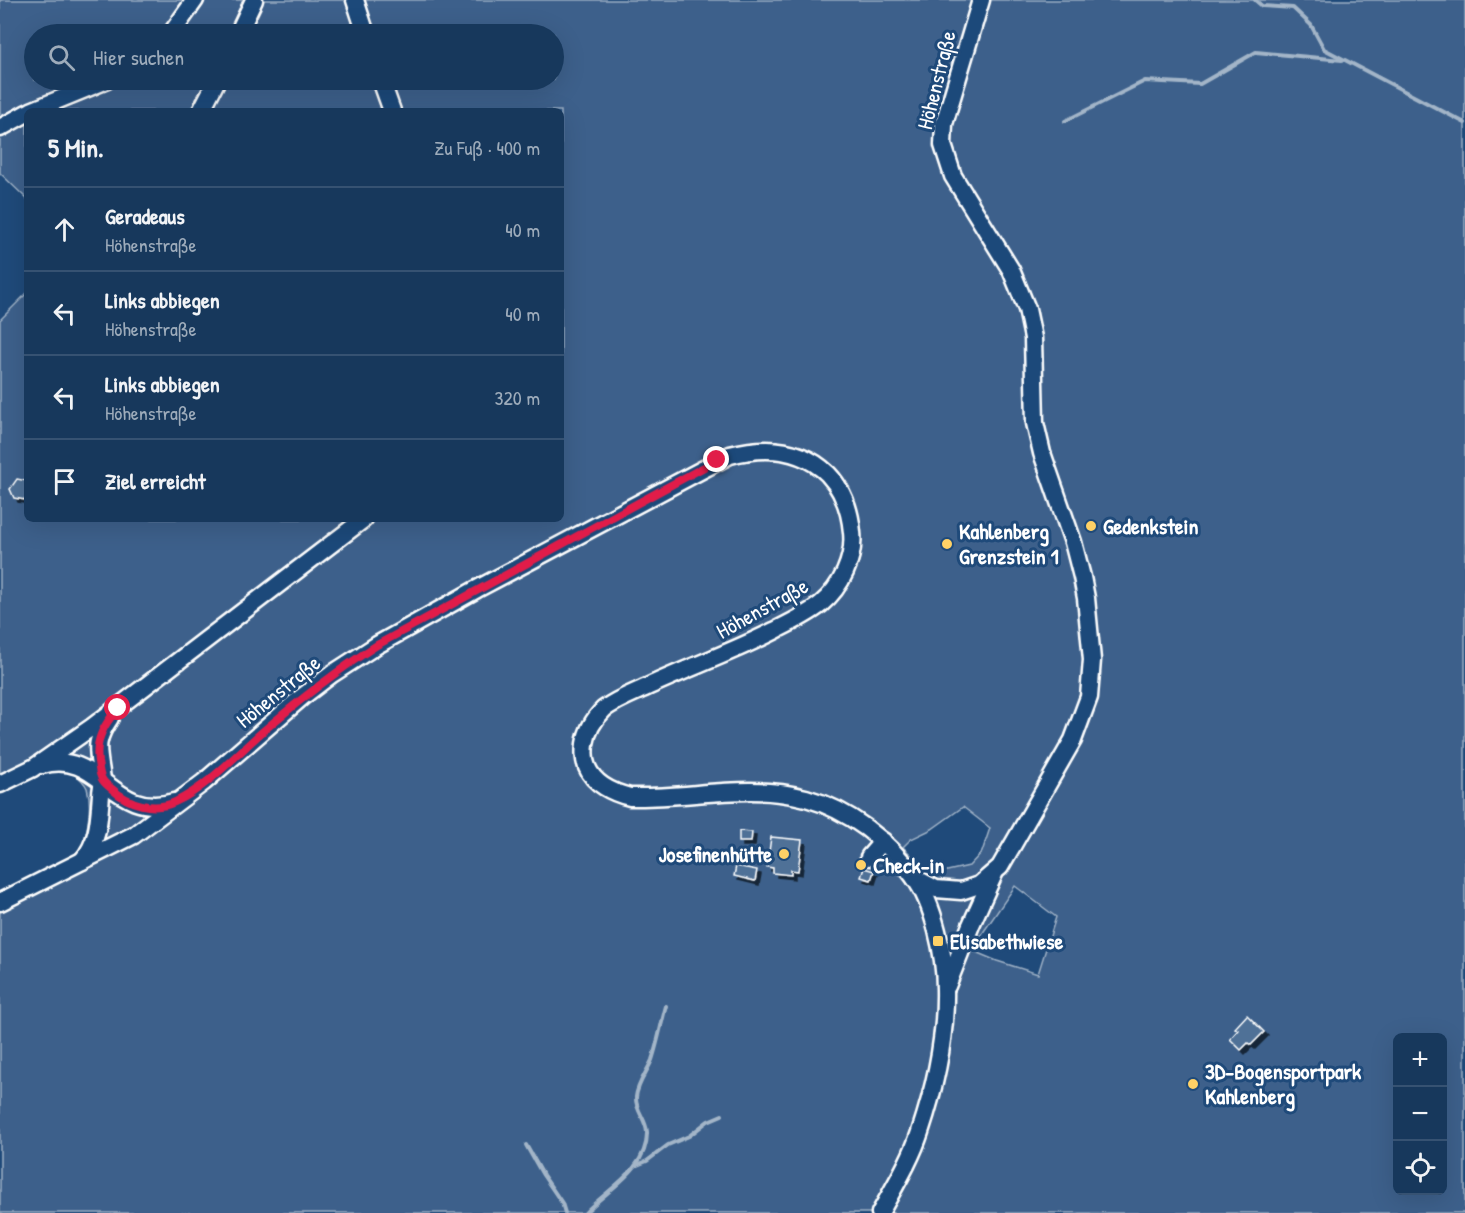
<!DOCTYPE html>
<html lang="de">
<head>
<meta charset="utf-8">
<style>
	body { margin:0; font-family:"Patrick Hand",sans-serif; background:#203f62; color:#f1f3f6 }
	.controls { position:absolute; right:18px; bottom:18px; display:grid; overflow:hidden; border-radius:9px; box-shadow:0 6px 24px #0002 }
	.controls button { width:54px; height:54px; display:grid; place-items:center; padding:0; border:0; border-bottom:2px solid #365272; background:#17385c; color:#f1f3f6; font:30px sans-serif }
	.stop { position:absolute; width:18px; height:18px; margin:-14px; border:4px solid #e11d48; border-radius:50%; background:#fff }
	.stop.end { background:#e11d48; border-color:#fff; box-shadow:0 2px 6px #0008 }
	.list { margin:0; padding:0; list-style:none }
	h2 { display:flex; justify-content:space-between; align-items:center; height:78px; margin:0; padding:0 24px; font-size:26px }
	h2 small { font-size:20px; font-weight:400; color:#9eacbb }
	.list li { display:grid; grid-template-columns:39px 1fr auto; gap:18px; align-items:center; box-sizing:border-box; height:84px; padding:0 24px; border-top:2px solid #365272 }
	.list b { display:block; font-size:22px; white-space:nowrap }
	.list p { margin:0; font-size:20px; white-space:nowrap; color:#9eacbb }
	.list em { font-size:20px; font-style:normal; color:#9eacbb }
	.icon { flex:none; width:33px; height:33px; fill:none; stroke:currentColor; stroke-width:2; stroke-linecap:round; stroke-linejoin:round }
	.map { position:relative; flex:none; width:1465px; height:1213px; overflow:hidden }
	.search { position:absolute; background:#17385c; box-shadow:0 6px 24px #0002; left:24px; top:24px; width:540px; height:66px; display:flex; align-items:center; gap:15px; box-sizing:border-box; padding:0 21px; border-radius:33px; color:#9eacbb; font-size:22px }
	.panel { position:absolute; background:#17385c; box-shadow:0 6px 24px #0002; left:24px; top:108px; width:540px; height:414px; border-radius:9px }
	.map>svg:first-child { display:block }
	.green { fill:#3c618b; stroke:#9eb0c5; stroke-width:1.5; fill-rule:evenodd }
	.lines { fill:none; stroke-linecap:round; stroke-linejoin:round }
	.stream { stroke:#a3b5c8; stroke-width:4 }
	.building { fill:#507197; stroke:#fff; stroke-width:1.5; filter:url(#shadow) }
	.minor-casing { stroke:#fff; stroke-width:21 }
	.minor { stroke:#1f4a7a; stroke-width:16 }
	.route { stroke:#e11d48; stroke-width:8 }
	.poi-dot { fill:#ffd166; stroke:#1f4a7a; stroke-width:2 }
	.labels { text-anchor:middle; stroke-width:6; stroke-linejoin:round; paint-order:stroke }
	.street-label { font-size:22px; fill:#fff; stroke:#1f4a7a }
	.poi-label { font-size:22px; font-weight:bold; fill:#fff; stroke:#1f4a7a; text-anchor:start }
</style>
</head>
<body>
<div class="map">
<svg width="1465" height="1213" viewBox="0 0 1465 1213">
	<defs>
		<filter id="shadow"><feDropShadow dx="4" dy="4" stdDeviation="0" flood-color="#0009"/></filter>
	</defs>
	<rect width="100%" height="100%" fill="#1f4a7a"/>
	<filter id="ink" filterUnits="userSpaceOnUse"><feTurbulence type="fractalNoise" baseFrequency=".0167" numOctaves="2"/><feDisplacementMap in="SourceGraphic" scale="12" xChannelSelector="R" yChannelSelector="G"/><feConvolveMatrix kernelMatrix="1 2 1 2 8 2 1 2 1" color-interpolation-filters="sRGB"/></filter>
	<g filter="url(#ink)">
		<!-- green -->
		<path class="green" d="M0,0h1465v1213h-1465v-316c16,-7 64,-27 74,-38 13,-14 19,-52 13,-71 -5,-11 -18,-18 -30,-20 -11,-1 -45,14 -57,19v-467l27,-27v226h534v-408h-534v88l-27,-26v-41l5,-4 -5,-16zM34,34h520v46h-520zM963,807l27,21 -8,24 -13,14 -26,6 -20,-5 -20,-20 8,-8 21,-10zM1015,886l41,31 -18,57 -41,-13 -24,-10 7,-14zM1398,1038h44v152h-44z"/>
		<g class="lines">
			<!-- stream -->
			<g class="stream">
				<path d="M1255,0l7,6 31,2 18,17 13,24 141,74"/>
				<path d="M1065,121l80,-40 55,3 56,-32 86,8"/>
				<path d="M526,1145l17,30 19,28 3,10"/>
				<path d="M635,1166l12,-5 21,-16 21,-9 19,-15 14,-6"/>
				<path d="M585,1213c22,-24 63,-43 62,-81 -1,-13 -12,-22 -11,-35 1,-13 11,-25 16,-37 6,-18 9,-36 14,-54"/>
			</g>
		</g>
		<!-- building -->
		<g class="building">
			<path d="M17,479l10,2 -1,19 -12,-2 -4,-9z"/>
			<path d="M739,831l13,1 -1,10h-12z"/>
			<path d="M771,837l31,3 -4,31 -7,-1v5l-18,-2v-5l-6,-1z"/>
			<path d="M736,866l21,4 -2,11 -21,-5z"/>
			<path d="M864,868l10,3 -3,9 -10,-3z"/>
			<path d="M1247,1015l17,17 -13,13 -3,-2 -7,7 -11,-11 8,-9 -3,-2z"/>
		</g>
		<g class="lines">
			<!-- minor casing -->
			<g class="minor-casing">
				<g id="minor">
					<path d="M355,0l11,34"/>
					<path d="M171,34l24,-34"/>
					<path d="M238,34l16,-34"/>
					<path d="M381,80l11,31"/>
					<path d="M31,111l76,-31"/>
					<path d="M201,111l16,-31"/>
					<path d="M0,128l27,-15"/>
					<path d="M42,765c58,-17 70,56 132,37"/>
					<path d="M0,784l33,-16 59,-41 272,-208"/>
					<path d="M869,857l14,-16"/>
					<path d="M82,861c17,-19 17,-42 19,-67 0,-4 2,-9 1,-14 -3,-28 -10,-36 8,-62"/>
					<path d="M915,878l21,11 25,2 18,-6 21,-18 73,-127 16,-43 3,-37 -6,-62 -4,-21 -9,-35 -31,-89 -7,-30 -2,-85 -6,-29 -16,-39 -58,-94 -10,-31 1,-21 37,-124"/>
					<path d="M0,902l134,-67 70,-53 98,-85 30,-23 45,-29 100,-56 253,-134c35,-9 70,-8 98,19 15,16 22,36 24,58 3,27 -11,55 -31,72 -14,11 -31,19 -47,27 -41,21 -84,36 -125,55 -15,7 -32,13 -45,23 -10,10 -17,21 -19,35 -1,8 -1,16 2,23 7,17 26,26 43,30 59,2 118,-15 176,1 43,12 82,42 108,79 20,27 31,79 31,112 1,48 -10,98 -25,143 -9,28 -26,55 -40,81"/>
					<path d="M947,986l24,-61 23,-51"/>
				</g>
			</g>
			<!-- minor -->
			<use href="#minor" class="minor"/>
		</g>
	</g>
	<g class="lines" filter="url(#ink)">
		<!-- route -->
		<path class="route" d="M118,708c-14,17 -23,31 -20,54 1,5 1,12 4,17 2,4 6,7 10,10 16,15 42,23 63,13 31,-14 60,-46 86,-69 37,-32 74,-61 116,-88l340,-185"/>
	</g>
	<!-- markers -->
	<g class="poi-dot">
		<circle cx="1091" cy="526" r="6"/>
		<circle cx="947" cy="544" r="6"/>
		<circle cx="784" cy="854" r="6"/>
		<circle cx="861" cy="865" r="6"/>
		<rect x="932" y="935" width="12" height="12" rx="3"/>
		<circle cx="1193" cy="1084" r="6"/>
	</g>
	<g class="labels">
		<!-- street labels -->
		<g class="street-label">
			<text transform="translate(936 80) rotate(-76)" y="8">Höhenstraße</text>
			<text transform="translate(762 608) rotate(-29)" y="8">Höhenstraße</text>
			<text transform="translate(278 691) rotate(-39)" y="8">Höhenstraße</text>
		</g>
		<!-- poi labels -->
		<g class="poi-label">
			<text x="1103" y="534">Gedenkstein</text>
			<text x="959" y="539">Kahlenberg<tspan x="959" dy="25">Grenzstein 1</tspan></text>
			<text x="772" y="862" text-anchor="end">Josefinenhütte</text>
			<text x="873" y="873">Check-in</text>
			<text x="950" y="949">Elisabethwiese</text>
			<text x="1205" y="1079">3D-Bogensportpark<tspan x="1205" dy="25">Kahlenberg</tspan></text>
		</g>
	</g>
</svg>
<div class="controls">
<button>+</button>
<button>−</button>
<button><svg class="icon" aria-label="locate" viewBox="0 0 24 24"><circle cx="12" cy="12" r="6"/><path d="M12 2v4M12 18v4M2 12h4M18 12h4"/></svg></button>
</div>
<div class="stop" style="left:118px;top:708px"></div>
<div class="stop end" style="left:717px;top:460px"></div>
<div class="search"><svg class="icon" aria-label="search" viewBox="0 0 24 24"><circle cx="10" cy="10" r="6"/><path d="M15 15l6 6"/></svg>Hier suchen</div>
<section class="panel">
<h2>5 Min.<small>Zu Fuß · 400 m</small></h2>
<ul class="list">
<li><svg class="icon" aria-label="ahead" viewBox="0 0 24 24"><path d="M12 20V5M6 11l6-6 6 6"/></svg><div><b>Geradeaus</b><p>Höhenstraße</p></div><em>40 m</em></li>
<li><svg class="icon" aria-label="left" viewBox="0 0 24 24"><path d="M17 20v-9H6M10 6l-5 5 5 5"/></svg><div><b>Links abbiegen</b><p>Höhenstraße</p></div><em>40 m</em></li>
<li><svg class="icon" aria-label="left" viewBox="0 0 24 24"><path d="M17 20v-9H6M10 6l-5 5 5 5"/></svg><div><b>Links abbiegen</b><p>Höhenstraße</p></div><em>320 m</em></li>
<li><svg class="icon" aria-label="arrive" viewBox="0 0 24 24"><path d="M6 21V4h12l-3 4 3 4H6"/></svg><div><b>Ziel erreicht</b></div></li>
</ul>
</section>
</div>
</body>
</html>
